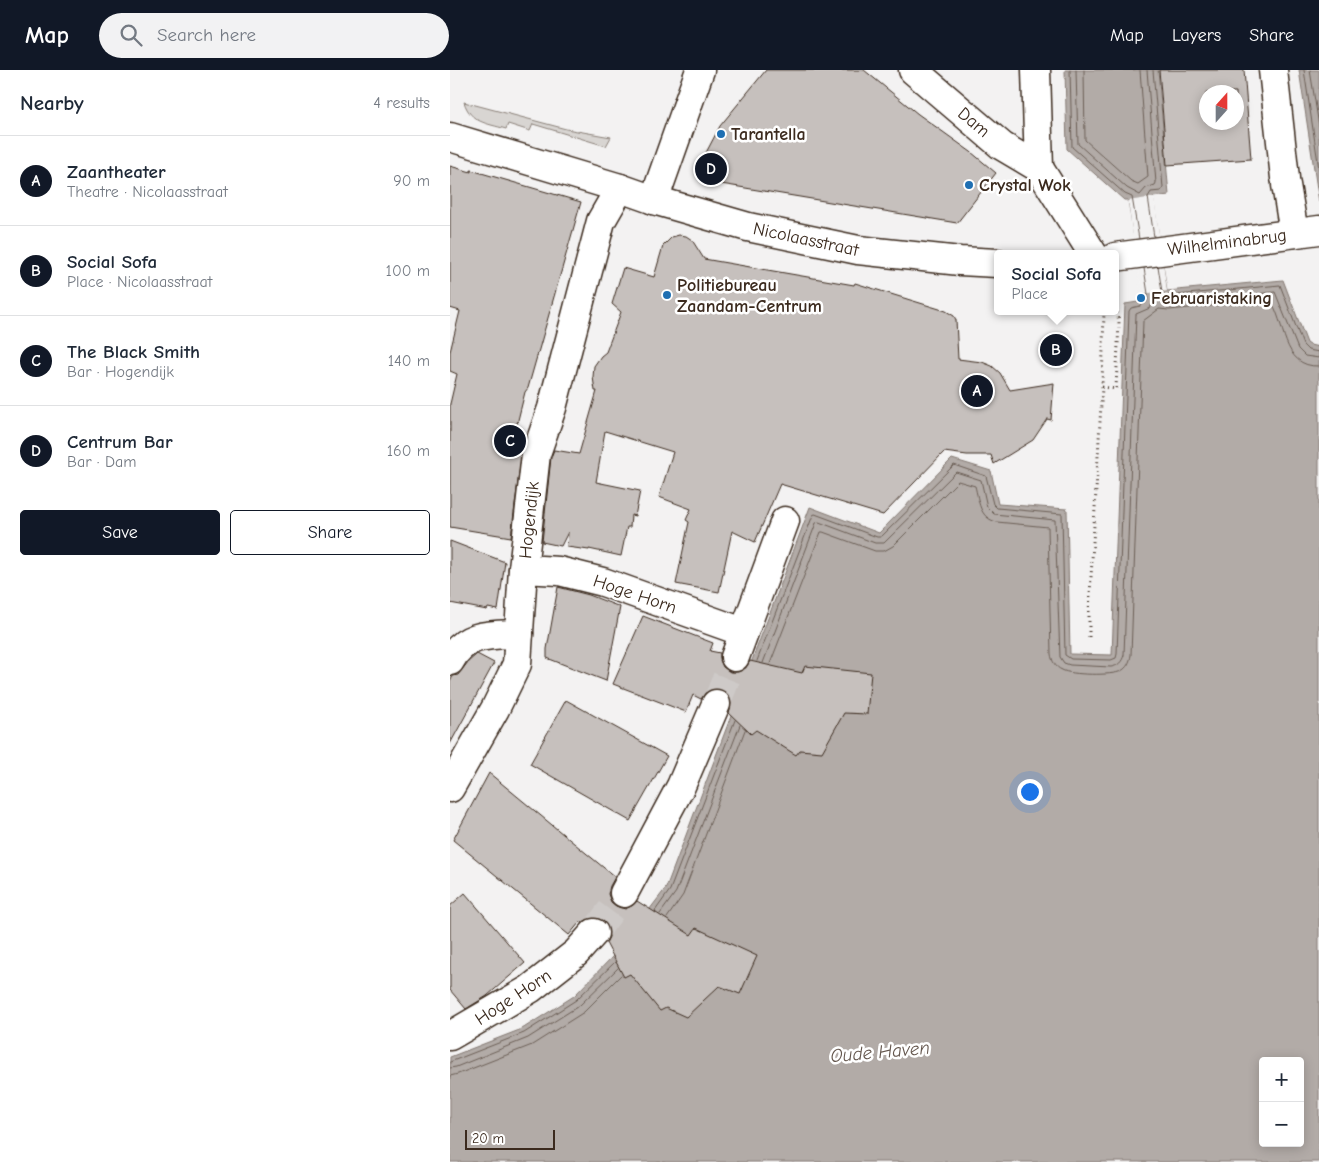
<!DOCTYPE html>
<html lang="en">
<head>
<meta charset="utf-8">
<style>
	body { margin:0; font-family:"Comic Neue",sans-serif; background:#f2f2f3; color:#1f2937 }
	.controls { position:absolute; right:15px; bottom:15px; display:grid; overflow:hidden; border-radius:5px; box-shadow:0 2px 12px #0003 }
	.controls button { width:45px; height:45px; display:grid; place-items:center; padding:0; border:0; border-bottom:1px solid #e0e1e3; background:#fff; color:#1f2937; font:25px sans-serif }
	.compass { position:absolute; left:749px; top:15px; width:45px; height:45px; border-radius:50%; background:#fff; box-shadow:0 2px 12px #0003; rotate:21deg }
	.scale { position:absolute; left:15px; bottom:12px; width:90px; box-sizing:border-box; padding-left:5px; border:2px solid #3b2a1e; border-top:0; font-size:14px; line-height:18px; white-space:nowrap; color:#3b2a1e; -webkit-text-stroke:4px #fff; paint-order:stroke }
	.you { position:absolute; left:579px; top:721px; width:18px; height:18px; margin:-12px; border:4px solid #fff; border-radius:50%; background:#1a73e8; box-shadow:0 0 0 8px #1a73e833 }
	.badge { display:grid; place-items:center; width:32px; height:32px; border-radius:50%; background:#111827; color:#fff; font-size:16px; font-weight:700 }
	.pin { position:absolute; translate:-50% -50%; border:2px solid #fff; box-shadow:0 1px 5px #0006 }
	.popup { position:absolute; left:544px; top:180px; width:125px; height:65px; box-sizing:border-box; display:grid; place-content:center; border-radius:5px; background:#fff; filter:drop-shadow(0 1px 4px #0005); font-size:16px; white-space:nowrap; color:#747a83 }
	.popup b { font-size:19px; color:#1f2937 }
	.popup::after { content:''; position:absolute; left:50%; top:100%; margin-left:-10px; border:10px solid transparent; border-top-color:#fff }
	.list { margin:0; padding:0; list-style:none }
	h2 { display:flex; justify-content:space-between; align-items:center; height:65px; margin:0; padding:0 20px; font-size:21px }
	h2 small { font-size:16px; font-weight:400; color:#747a83 }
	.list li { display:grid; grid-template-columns:32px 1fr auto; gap:15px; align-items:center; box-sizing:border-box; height:90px; padding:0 20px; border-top:1px solid #e0e1e3 }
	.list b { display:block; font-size:19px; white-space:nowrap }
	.list p { margin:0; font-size:16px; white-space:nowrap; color:#747a83 }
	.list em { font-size:16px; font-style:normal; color:#747a83 }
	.actions { display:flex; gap:10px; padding:15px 20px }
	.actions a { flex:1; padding:11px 0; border:1px solid #111827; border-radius:5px; text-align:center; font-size:18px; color:#111827 }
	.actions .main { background:#111827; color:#fff }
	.icon { flex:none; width:28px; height:28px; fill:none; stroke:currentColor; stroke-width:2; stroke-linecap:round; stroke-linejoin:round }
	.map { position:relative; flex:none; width:869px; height:1092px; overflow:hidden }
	header { display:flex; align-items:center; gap:30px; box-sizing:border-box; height:70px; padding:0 25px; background:#111827; color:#fff }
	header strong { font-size:24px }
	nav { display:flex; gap:28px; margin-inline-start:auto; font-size:18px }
	.search { width:350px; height:45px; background:#f2f2f3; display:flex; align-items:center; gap:12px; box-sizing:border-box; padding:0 18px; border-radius:28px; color:#747a83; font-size:19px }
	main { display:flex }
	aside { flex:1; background:#fff }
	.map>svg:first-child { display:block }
	.green { fill:#d8d5d2; stroke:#8a8078 }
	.water { fill:#b2aba7; stroke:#827770; fill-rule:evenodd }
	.pier { fill:#f3f2f2 }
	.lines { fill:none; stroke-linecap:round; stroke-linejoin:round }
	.shore { stroke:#6b5e55; stroke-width:1 }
	.building { fill:#c6c0bd; stroke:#3b2a1e; fill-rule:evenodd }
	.minor-tunnel { stroke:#cecac8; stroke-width:28; stroke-dasharray:28 14; stroke-linecap:butt }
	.minor-casing { stroke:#3b2a1e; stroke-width:31 }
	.path { stroke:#3b2a1e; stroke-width:3; stroke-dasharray:1 4; stroke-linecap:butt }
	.minor { stroke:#fff; stroke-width:28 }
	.poi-dot { fill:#1f6fb2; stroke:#fff; stroke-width:2 }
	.labels { text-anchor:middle; stroke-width:5; stroke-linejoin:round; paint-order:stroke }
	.street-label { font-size:18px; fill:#3b2a1e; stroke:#fff }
	.poi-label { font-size:18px; font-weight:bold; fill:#3b2a1e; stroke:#fff; text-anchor:start }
	.water-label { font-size:19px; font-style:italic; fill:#65574e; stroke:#fff }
</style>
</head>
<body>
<header>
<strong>Map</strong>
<div class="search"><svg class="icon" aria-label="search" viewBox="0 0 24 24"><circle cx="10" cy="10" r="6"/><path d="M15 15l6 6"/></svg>Search here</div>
<nav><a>Map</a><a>Layers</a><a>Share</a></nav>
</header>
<main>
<aside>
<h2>Nearby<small>4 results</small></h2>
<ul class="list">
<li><span class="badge">A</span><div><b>Zaantheater</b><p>Theatre · Nicolaasstraat</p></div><em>90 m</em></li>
<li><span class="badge">B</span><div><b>Social Sofa</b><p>Place · Nicolaasstraat</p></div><em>100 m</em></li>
<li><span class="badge">C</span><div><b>The Black Smith</b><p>Bar · Hogendijk</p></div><em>140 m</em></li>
<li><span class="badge">D</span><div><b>Centrum Bar</b><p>Bar · Dam</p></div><em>160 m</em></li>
</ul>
<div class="actions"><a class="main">Save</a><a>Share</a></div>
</aside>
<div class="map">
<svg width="869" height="1092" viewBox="0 0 869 1092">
	<rect width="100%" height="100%" fill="#f3f2f2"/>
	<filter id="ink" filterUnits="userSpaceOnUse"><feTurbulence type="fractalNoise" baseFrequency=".02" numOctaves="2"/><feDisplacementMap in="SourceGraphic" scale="10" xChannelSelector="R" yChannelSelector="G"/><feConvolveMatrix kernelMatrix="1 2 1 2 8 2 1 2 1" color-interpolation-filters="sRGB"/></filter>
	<g filter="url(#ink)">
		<!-- green -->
		<path class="green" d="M14,32l102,27 45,8 -5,9 -73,-22 -3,7 -22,-7 -2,5c-20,-6 -35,-6 -42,-27z"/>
		<!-- water -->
		<g class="water">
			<path d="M615,0h93l11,125 -16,2 14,94 116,-11 24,63 3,2 9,2v815h-869v-105l72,-28 52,-33 42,-43 50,-65 144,-381 69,26 73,-74 39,12 7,33 69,5 3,145 42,1 13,-351 13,-2 4,-3 1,-4 -15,-95h-4l-57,-51zM813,991h37v82h-37z"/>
			<path d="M849,0h20v132z"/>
		</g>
		<!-- pier -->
		<path class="pier" d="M704,127l13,94 -26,3 -13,-93z"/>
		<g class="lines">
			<!-- shore -->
			<g class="shore">
				<path d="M620,0l2,77 53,47 7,3 7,42"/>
				<path d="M626,0l2,74 49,44 13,7 6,-7 9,-3 1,-2 -9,-113"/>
				<path d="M634,0l1,70 46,41 7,3 10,-7 -8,-107"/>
				<path d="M703,0l10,118 -2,3 -10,1 -3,5 6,40"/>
				<path d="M854,0l15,99"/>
				<path d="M860,0l9,56"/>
				<path d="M708,196l4,26 5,4 113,-11 23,60 5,5 11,2"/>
				<path d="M307,591l56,-146 2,-1 62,23h4l73,-72 32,11 7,28 4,4 65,6 3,141 6,4 40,1 5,-2 1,-4 12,-343 2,-3 9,-2 7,-5 1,-7 -4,-26"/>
				<path d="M313,593l53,-140 3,-1 56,21h9l72,-71 25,8 6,27 7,7 61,6 5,137 4,6 6,2 41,2c7,-1 11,-5 13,-12l12,-341 14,-6 6,-11 7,5 6,1 106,-11 23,57 7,7 14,2"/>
				<path d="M320,594l51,-132h2l52,19h9l9,-5 65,-65 17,5c4,15 4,32 22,36l51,5 3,127c1,7 4,13 11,16 8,5 51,6 59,1 6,-3 9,-9 10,-16l12,-334 16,-12 10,1 101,-10c16,21 11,68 49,66"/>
				<path d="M205,841l15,-21 65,-170"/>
				<path d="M210,844l16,-22 64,-167"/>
				<path d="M217,848l16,-23 62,-165"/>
				<path d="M0,992l74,-29 52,-33 39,-38"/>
				<path d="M0,998l6,-1 72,-29 52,-33 38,-37"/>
				<path d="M0,1006l8,-2 74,-29 52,-33 37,-37"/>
			</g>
		</g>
		<!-- building -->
		<g class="building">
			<path d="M316,0h98l54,44 53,38 25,21 -39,50 -254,-42 -6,-11 23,-44z"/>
			<path d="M709,0h85l7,89 -84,6zM756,22h30v30h-30z"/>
			<path d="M0,96l21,6v-2l110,32 -53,186 -3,4 -10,40 9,2 -13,103 -61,-10v-123l7,-30 -7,-3v-19l10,-41 -10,-3z"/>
			<path d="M229,165l7,1 6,4 12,19 150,26 1,-2 91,28 8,5 2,4 2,39 24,3 10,4 8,7 10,17 44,-7 -3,37 -4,-1 -14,21 -39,24 -3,-9h-24l-23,-3 -61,63 -103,-31 -25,58 -23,-11 -13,61 -43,-8 13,-62 -3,-2 5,-11 -32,-12 14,-45 -68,-21 -9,51 44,9 -5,25 -4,-1 -1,12h-3l-6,29 -32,-7v1l-22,-3 1,-15 -7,14 -19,-4 9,-85 3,-7 25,4 18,-63h-2l-2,-14 1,-11 7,-10 5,-4 15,-40 -9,-8 11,-36 31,9 9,-31 9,-9z"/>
			<path d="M0,471l55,21 -7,48 -10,-2 -1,2 -37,-7z"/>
			<path d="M108,517l31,8 31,12 -14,74 -59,-23v-9z"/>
			<path d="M193,546l70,27 -3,8 10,2v7l3,7 7,5h8l7,-3 5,-8 52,12 3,-7 66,7 -4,41 -23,-1 -22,39 -22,-2 -4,5 -40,-25 -5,4 -22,-21 2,-11 -3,-8 -6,-4 -7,-2 -8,3 -6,8 -8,-4 -7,17 -73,-28z"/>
			<path d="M27,584l17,9 -44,81v-62l3,-6 5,-1 10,-13z"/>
			<path d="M116,630l101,56 -37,65 -100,-57z"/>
			<path d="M39,703l126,104 -5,9 -2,8 3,8 5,4 9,3 7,-3 5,-5 54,34 5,-7 61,28 -17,38 -21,-8 -33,31 -20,-9 -6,3 -30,-37 -6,3 -18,-34 3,-6v-8l-5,-8 -7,-3h-8l-7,5 -2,-1 -11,13 -116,-95z"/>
			<path d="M15,823l60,70 -38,33 -21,13 -16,-19v-84z"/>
		</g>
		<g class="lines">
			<!-- minor-tunnel -->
			<g class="minor-tunnel">
				<path d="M266,634l19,-47"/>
				<path d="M144,863l30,-40"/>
			</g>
			<!-- minor casing -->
			<g class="minor-casing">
				<g id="minor">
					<path d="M463,0l89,76 37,22 54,86"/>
					<path d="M586,0l3,98"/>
					<path d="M823,0l12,108"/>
					<path d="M0,67l170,51 34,12 94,27 110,23 102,11 37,2"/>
					<path d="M836,115l8,48"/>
					<path d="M204,130l46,-130"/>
					<path d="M665,187l204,-27"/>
					<path d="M73,499l36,2 44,11 140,50"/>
					<path d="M285,587l50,-136"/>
					<path d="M0,591c15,-29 41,-26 69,-27"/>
					<path d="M0,718l45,-79 22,-45 6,-95 13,-115 16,-46 49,-187 19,-33"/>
					<path d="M174,823l57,-107 35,-82"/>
					<path d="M0,966l80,-47 46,-36 18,-20"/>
				</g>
			</g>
			<!-- path -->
			<g class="path">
				<path d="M652,317l14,2 3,-67 -4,-22"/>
				<path d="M639,567v-25l13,-225 2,-76"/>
			</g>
			<!-- minor -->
			<use href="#minor" class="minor"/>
		</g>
	</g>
	<!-- markers -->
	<g class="poi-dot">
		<circle cx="271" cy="64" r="5"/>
		<circle cx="519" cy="115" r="5"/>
		<circle cx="217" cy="225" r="5"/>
		<circle cx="691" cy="228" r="5"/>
	</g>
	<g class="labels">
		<!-- street labels -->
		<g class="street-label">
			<text transform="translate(524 52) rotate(40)" y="6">Dam</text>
			<text transform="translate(356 169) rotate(12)" y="6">Nicolaasstraat</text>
			<text transform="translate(777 172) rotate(-7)" y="6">Wilhelminabrug</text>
			<text transform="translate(79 450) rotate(-84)" y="6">Hogendijk</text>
			<text transform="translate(185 524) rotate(19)" y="6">Hoge Horn</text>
			<text transform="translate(63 927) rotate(-33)" y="6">Hoge Horn</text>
		</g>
		<!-- poi labels -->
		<g class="poi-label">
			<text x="281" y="70">Tarantella</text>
			<text x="529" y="121">Crystal Wok</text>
			<text x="227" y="221">Politiebureau<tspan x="227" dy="21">Zaandam-Centrum</tspan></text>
			<text x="701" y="234">Februaristaking</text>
		</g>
		<!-- water labels -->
		<g class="water-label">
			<text transform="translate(430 981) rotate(-5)" y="7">Oude Haven</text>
		</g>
	</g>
</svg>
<div class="controls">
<button>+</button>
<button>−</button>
</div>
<svg class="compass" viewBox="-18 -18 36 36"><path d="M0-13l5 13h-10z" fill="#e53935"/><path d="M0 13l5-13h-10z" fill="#747a83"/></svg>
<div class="scale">20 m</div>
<div class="you"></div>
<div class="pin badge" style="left:527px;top:321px">A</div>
<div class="pin badge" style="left:606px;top:280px">B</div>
<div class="popup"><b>Social Sofa</b>Place</div>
<div class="pin badge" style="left:60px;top:371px">C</div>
<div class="pin badge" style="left:261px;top:99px">D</div>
</div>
</main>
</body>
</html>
